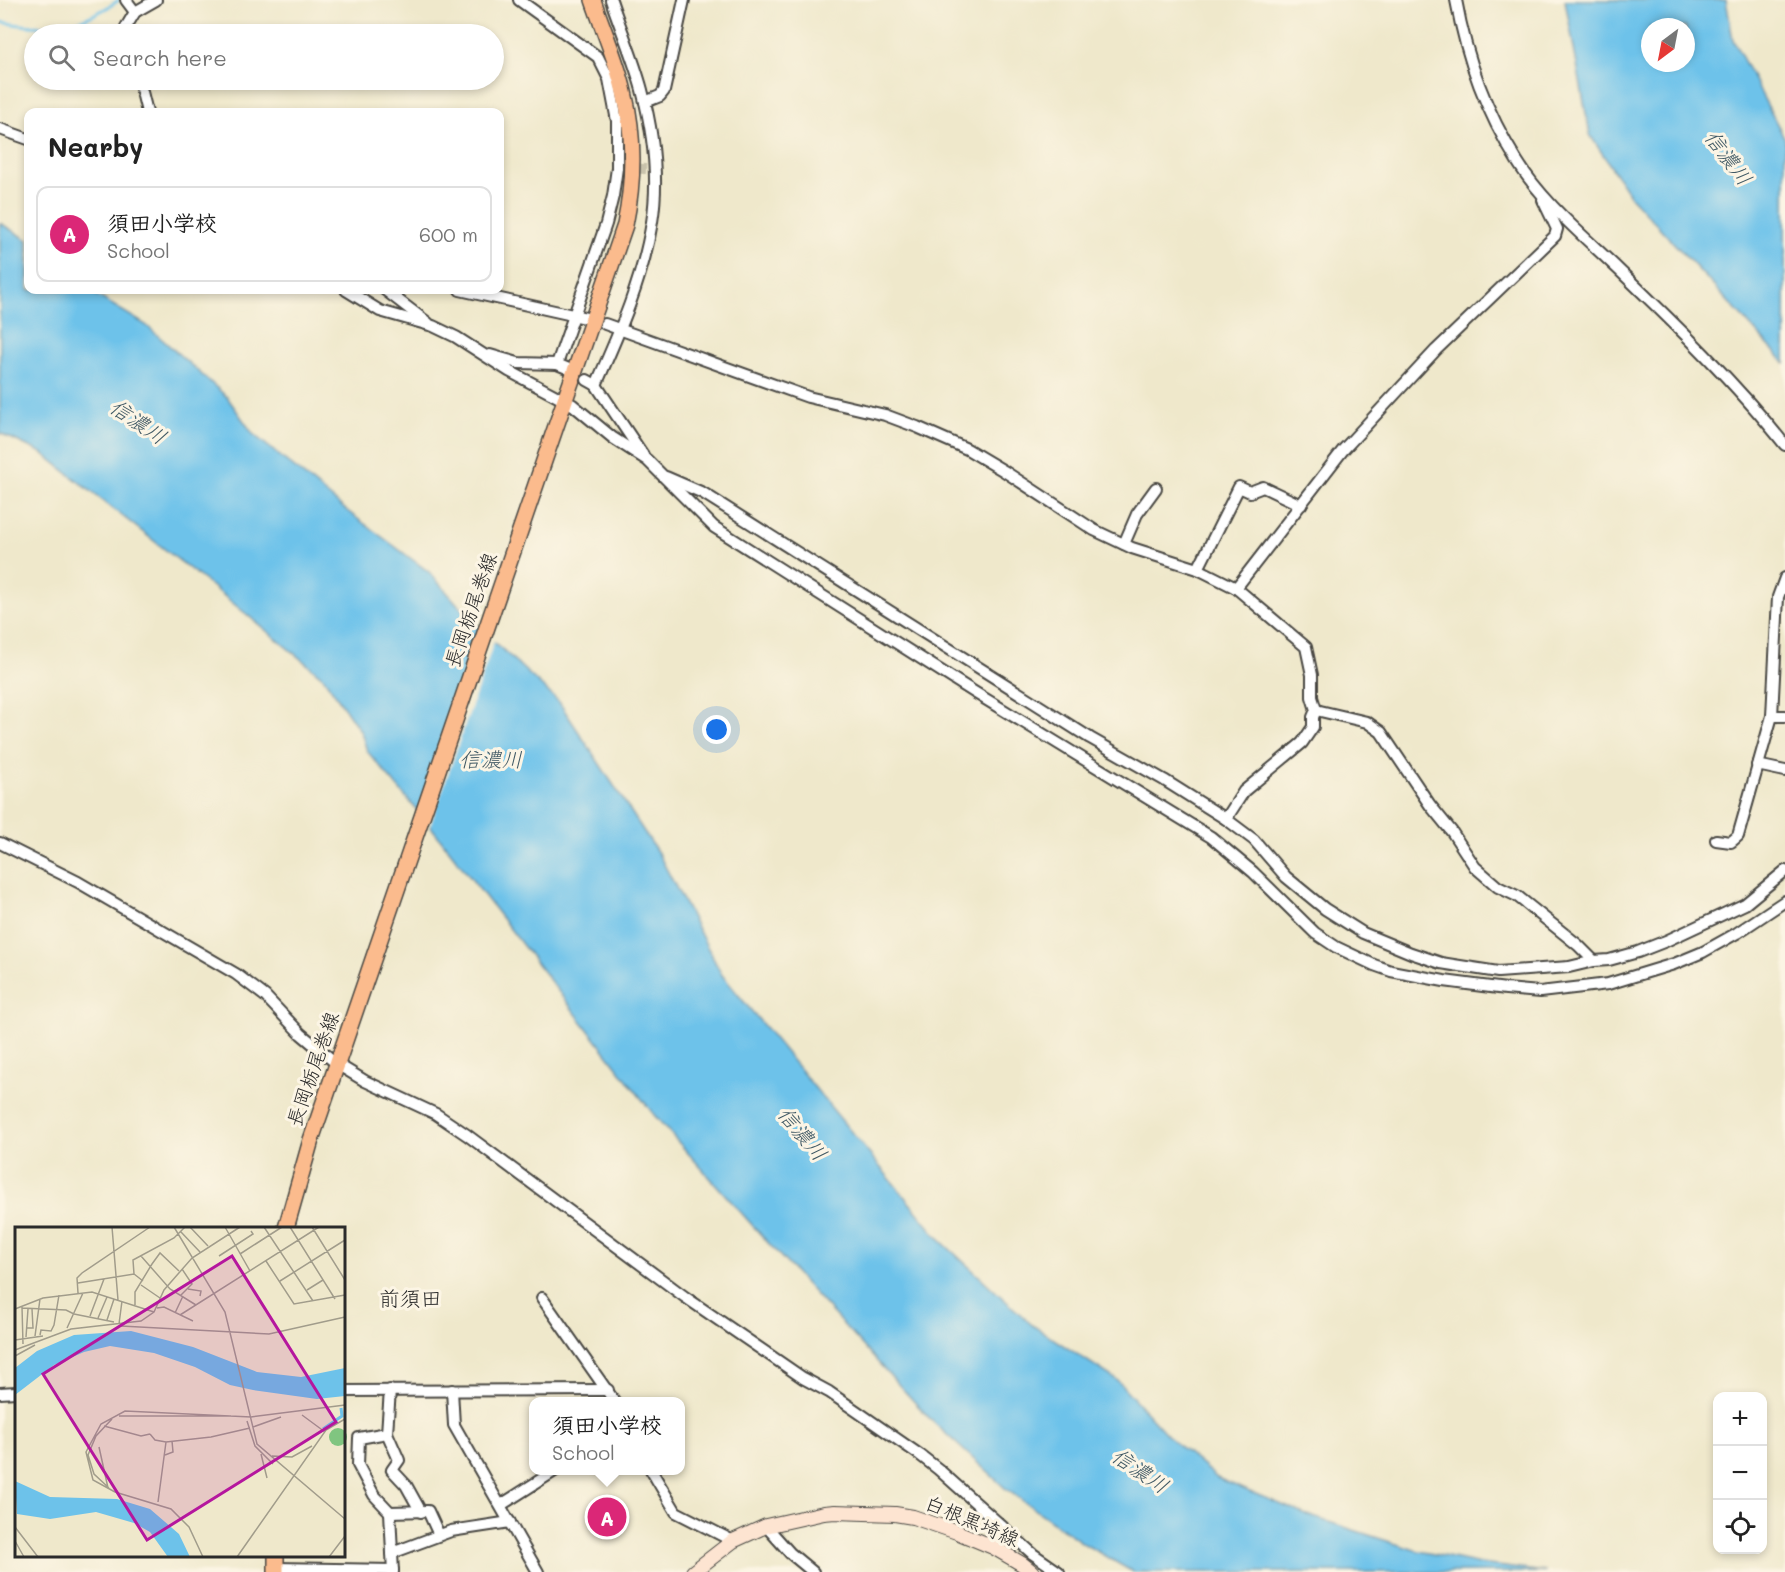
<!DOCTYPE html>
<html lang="en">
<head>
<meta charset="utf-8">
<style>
	body { margin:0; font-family:Mali,"Klee One",sans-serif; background:#f2f2f2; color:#222 }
	.controls { position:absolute; right:18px; bottom:18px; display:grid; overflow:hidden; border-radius:12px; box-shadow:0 3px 9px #0003 }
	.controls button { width:54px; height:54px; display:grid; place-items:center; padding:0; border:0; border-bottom:2px solid #e0e0e0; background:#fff; color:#222; font:30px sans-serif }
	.compass { position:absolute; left:1641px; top:18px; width:54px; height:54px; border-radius:50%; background:#fff; box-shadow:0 3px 9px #0003; rotate:212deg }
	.you { position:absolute; left:717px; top:730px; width:21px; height:21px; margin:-15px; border:4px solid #fff; border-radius:50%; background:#1a73e8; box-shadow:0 0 0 9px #1a73e833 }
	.badge { display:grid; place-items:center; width:39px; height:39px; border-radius:50%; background:#db2777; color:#fff; font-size:20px; font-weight:700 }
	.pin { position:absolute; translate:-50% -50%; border:3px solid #fff; box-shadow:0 2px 6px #0006 }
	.popup { position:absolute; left:529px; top:1397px; width:156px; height:78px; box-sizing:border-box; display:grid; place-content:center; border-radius:12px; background:#fff; filter:drop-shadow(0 2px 4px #0005); font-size:20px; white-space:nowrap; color:#767676 }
	.popup b { font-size:22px; color:#222 }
	.popup::after { content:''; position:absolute; left:50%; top:100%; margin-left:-12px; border:12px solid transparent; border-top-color:#fff }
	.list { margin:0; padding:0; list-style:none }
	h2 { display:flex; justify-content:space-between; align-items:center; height:78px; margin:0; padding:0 24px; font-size:26px }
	h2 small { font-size:20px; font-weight:400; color:#767676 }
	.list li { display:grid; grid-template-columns:39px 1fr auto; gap:18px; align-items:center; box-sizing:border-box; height:96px; margin:0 12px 12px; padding:0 12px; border:2px solid #e0e0e0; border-radius:12px }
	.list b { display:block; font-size:22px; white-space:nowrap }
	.list p { margin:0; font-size:20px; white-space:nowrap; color:#767676 }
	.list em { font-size:20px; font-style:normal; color:#767676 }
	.icon { flex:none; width:33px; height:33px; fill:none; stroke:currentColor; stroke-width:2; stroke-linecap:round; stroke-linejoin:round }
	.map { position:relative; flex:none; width:1785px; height:1572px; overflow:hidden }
	.search { position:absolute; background:#fff; box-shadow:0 3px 9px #0003; left:24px; top:24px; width:480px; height:66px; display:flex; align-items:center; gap:15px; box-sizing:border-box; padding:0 21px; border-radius:33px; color:#767676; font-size:22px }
	.panel { position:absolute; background:#fff; box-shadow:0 3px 9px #0003; left:24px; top:108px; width:480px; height:186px; border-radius:12px }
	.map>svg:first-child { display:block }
	.water { fill:#6dc2ea; stroke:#4c768a; stroke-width:1.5; fill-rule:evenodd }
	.pier { fill:#efe8cb }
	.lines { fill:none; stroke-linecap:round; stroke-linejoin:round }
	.stream { stroke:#6dc2ea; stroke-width:3 }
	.minor-tunnel { stroke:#c8c2ab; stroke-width:10; stroke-dasharray:10 5; stroke-linecap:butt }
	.minor-casing { stroke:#484743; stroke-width:14 }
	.secondary-casing { stroke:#484743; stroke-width:16 }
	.primary-casing { stroke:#484743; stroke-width:18 }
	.minor { stroke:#fff; stroke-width:10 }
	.secondary { stroke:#fde4d1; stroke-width:14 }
	.primary { stroke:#fbbb8d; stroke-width:15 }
	.labels { text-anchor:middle; stroke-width:6; stroke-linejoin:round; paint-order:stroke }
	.street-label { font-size:20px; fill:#2b2b2b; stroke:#fcf5e5 }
	.water-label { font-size:21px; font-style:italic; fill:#3f5864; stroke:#fcf5e5 }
	.neighbourhood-label { font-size:21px; fill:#2b2b2b; stroke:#fcf5e5 }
	.inset-river { fill:none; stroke:#6dc2ea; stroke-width:3 }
	.inset-road { fill:none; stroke:#a19c8b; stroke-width:1.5 }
	.view { fill:#b5179e; fill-opacity:0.15; stroke:#b5179e; stroke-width:3 }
	.inset-edge { fill:none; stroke:#2b2b2b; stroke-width:3 }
</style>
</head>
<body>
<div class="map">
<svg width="1785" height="1572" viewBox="0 0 1785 1572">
	<rect width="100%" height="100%" fill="#fcf5e5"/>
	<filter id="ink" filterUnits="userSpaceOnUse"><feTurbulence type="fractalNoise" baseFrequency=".0167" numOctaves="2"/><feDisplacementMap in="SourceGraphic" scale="12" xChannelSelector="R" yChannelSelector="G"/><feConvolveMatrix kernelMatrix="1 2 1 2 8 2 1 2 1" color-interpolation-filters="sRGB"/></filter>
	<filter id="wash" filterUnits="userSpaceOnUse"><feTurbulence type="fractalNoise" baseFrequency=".008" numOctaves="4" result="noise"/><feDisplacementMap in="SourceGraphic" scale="24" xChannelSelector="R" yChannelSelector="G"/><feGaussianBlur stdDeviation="1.35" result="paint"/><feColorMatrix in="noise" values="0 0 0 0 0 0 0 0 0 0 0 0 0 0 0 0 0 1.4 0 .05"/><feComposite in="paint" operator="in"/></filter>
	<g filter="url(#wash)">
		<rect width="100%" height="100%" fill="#efe8cb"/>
		<!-- water -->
		<g class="water">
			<path d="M1565,0h161l7,40 52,99v224l-154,-166 -41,-62zM1650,27h36v36h-36z"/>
			<path d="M0,223l28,17v50h60l58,35 81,72 26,37 93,76 83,62 47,53 83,77 99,151 64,122 219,266 91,84 85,55 54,59 46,39 87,36 111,36 65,14 66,8h-413l-47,-27 -80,-56 -74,-68 -162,-176 -115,-129 -223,-288 -65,-77 -6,-19 -37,-54 -101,-83 -181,-142 -42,-20z"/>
		</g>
		<!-- pier -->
		<path class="pier" d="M482,627l13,12 -66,190 -12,-14z"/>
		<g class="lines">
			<!-- stream -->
			<path class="stream" d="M0,22c18,3 44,6 62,4 17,-3 43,-16 57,-26"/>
		</g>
	</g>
	<g filter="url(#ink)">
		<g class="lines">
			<!-- minor-tunnel -->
			<path class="minor-tunnel" d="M625,168l21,1"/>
			<!-- minor casing -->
			<g class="minor-casing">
				<g id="minor">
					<path d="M126,0l9,12"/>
					<path d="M519,0l79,57 11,22 8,42v47l-4,28 -7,28 -49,140"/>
					<path d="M1456,0c10,56 30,112 61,161 26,42 67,75 102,109 58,56 116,112 166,175"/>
					<path d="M128,34l-2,-7 9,-15 21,-12"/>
					<path d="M139,80l8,32"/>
					<path d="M645,102l15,-6 4,-5 20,-91"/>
					<path d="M0,129l28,10"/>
					<path d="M346,290l34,21 53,15 23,11 53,34 64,34 40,33 34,22 67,67 260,165 237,145 42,35 62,61 21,14 38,18 17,6 53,10 62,8 34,3 68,-8 66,-20 29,-12 34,-19 48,-32"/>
					<path d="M385,290l43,33"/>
					<path d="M460,290l126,28"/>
					<path d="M605,324l203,73 77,18 32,12 50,22 37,22 90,59 38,18 66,21 38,19 70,59 6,28v22l4,13 -3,7v10l-11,16 -58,48 -18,28"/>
					<path d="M490,355l28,8 39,1 12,5"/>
					<path d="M587,380l9,5 47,70"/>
					<path d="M596,385c23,-52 47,-106 56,-163 7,-43 1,-90 -10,-132 -8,-30 -21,-60 -31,-90"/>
					<path d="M666,477l37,16 387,245 74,42 62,39 28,21 32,37 39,32 38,24 48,20 30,10 57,9 71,-5 25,-6 15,-1 29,-8 28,-11 79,-37 40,-33"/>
					<path d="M1124,544l13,-30 19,-26"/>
					<path d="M1198,569l41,-82 11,5 13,-5 38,18"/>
					<path d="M1236,588l107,-138 93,-100 119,-114 2,-7 -14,-29"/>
					<path d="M1316,710l51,12 14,10 49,73 22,27 23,35 23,20 19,9 61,49 16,16"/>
					<path d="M1772,716h13"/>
					<path d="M1757,765l28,6"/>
					<path d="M1716,840l15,2 7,-6 34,-120 6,-119 7,-19"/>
					<path d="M0,843l78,39 158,92 29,22 36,38 36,30 28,17 71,33 31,21 218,162 118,81 26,14 91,63 18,14 95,85 26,18"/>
					<path d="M542,1298l73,104"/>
					<path d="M390,1390l-3,43 12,27 -7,10 14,15 15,27"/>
					<path d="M452,1390l2,35 84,147"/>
					<path d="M344,1391l264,-1"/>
					<path d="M0,1393l16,-1"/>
					<path d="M387,1433l-28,5 -1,27 16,30 16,17 38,-1 11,24"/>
					<path d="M651,1470l25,42 57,29"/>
					<path d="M501,1505l55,-35"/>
					<path d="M390,1512l2,41"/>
					<path d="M766,1526l24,27 23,19"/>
					<path d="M276,1568l117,2"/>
					<path d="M393,1572l-1,-19 59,-22 59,-9"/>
				</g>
			</g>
			<!-- secondary casing -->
			<g class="secondary-casing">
				<path id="secondary" d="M693,1572l40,-31 33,-15 58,-13 11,-1 60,2 18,3 44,15 36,15 29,17 10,8"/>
			</g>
			<!-- primary casing -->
			<g class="primary-casing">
				<g id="primary">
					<path d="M286,1228l25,-88 314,-915c9,-44 10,-88 -1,-133 -7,-31 -21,-62 -31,-92"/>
					<path d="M276,1556v16"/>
				</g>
			</g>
			<!-- minor -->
			<use href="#minor" class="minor"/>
			<!-- secondary -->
			<use href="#secondary" class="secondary"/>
			<!-- primary -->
			<use href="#primary" class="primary"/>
		</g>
	</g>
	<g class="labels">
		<!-- street labels -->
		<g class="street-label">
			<text transform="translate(471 610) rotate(-71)" y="7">長岡栃尾巻線</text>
			<text transform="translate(313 1069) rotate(-71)" y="7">長岡栃尾巻線</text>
			<text transform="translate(972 1521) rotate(23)" y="7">白根黒埼線</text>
		</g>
		<!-- water labels -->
		<g class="water-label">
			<text transform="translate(1728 158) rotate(53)" y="7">信濃川</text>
			<text transform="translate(138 422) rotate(34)" y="7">信濃川</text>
			<text x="491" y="767">信濃川</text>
			<text transform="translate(802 1134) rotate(50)" y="7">信濃川</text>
			<text transform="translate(1140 1471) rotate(34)" y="7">信濃川</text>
		</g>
		<!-- neighbourhood labels -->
		<g class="neighbourhood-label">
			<text x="410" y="1306">前須田</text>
		</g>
	</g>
	<!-- overview -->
	<g transform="translate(15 1227)">
		<rect width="330" height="330" fill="#efe8cb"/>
		<path d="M314 210a9 9 0 1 1 18 0a9 9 0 1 1-18 0Z" fill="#80c580"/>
		<path d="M116,104l62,16 64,25 44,5 44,-9v28l-28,3 -64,-9 -23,-5 -35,-18 -41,-14 -44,-7 -26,6 -30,13 -39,30v-27l22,-17 37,-16zM0,254l35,16 67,2 33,10 29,25 11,23h-22l-18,-25 -16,-9 -38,-11 -46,7 -33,-5z" fill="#6dc2ea"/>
		<path class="inset-river" d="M308,202l19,-13 -1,-8"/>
		<path class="inset-road" d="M97,0l6,73M159,0l51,85 32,132 88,75M175,0l18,19M210,0l25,44M249,0l49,74M275,0l45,72M297,0l33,53M166,5l19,20M225,27l42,-27M126,29l29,33 26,16M204,29l34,-22 -2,-3M251,34l28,43 51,-9M137,37l8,-11 19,18M119,47l-1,-14 41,-22 11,-11M265,54l65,-41M63,56l56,-9 9,7M126,58l19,13M173,62l13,2 -1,5M292,63l16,-10M63,66l-1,-15 5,-5 68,-46M166,68l11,-11 -10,-15M120,78v-13l17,-28M7,80l1,37M7,81l44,2 8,4M142,81l7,-1 29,14M0,82l28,-11 49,-6 62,20M160,86l8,-17M59,87l40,8M165,88l139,-88M75,89l14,-37M83,91l9,-21M92,93l7,-21M104,97l3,-23M106,99l148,8 76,-17M12,101h6l-1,-19M52,101l16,-35M25,108l1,-5 10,1 3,-6 5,-30M20,109l5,-37M11,110l2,-28M0,113l28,-4M0,123l56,-21 70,-8 13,-9 10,-22 28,-32 48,-31M0,129l20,-11M287,188l23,17M104,189h112M232,194l8,25 18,18M89,199l37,10 9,-2M238,200l28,-10M135,207l5,6 11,2 45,-5 39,-9M84,220l9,41M246,227l6,24M150,228l8,-3 -1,-11M257,229l20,1 20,-11M94,261l-15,-14 -6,-19 8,-19 16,-17M100,265l-22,-12 -7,-28 15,-28 24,-13 126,6 94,-12M100,265l56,17 18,18 14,30M143,275l8,-60M0,300l23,30M0,314l9,16M222,330l89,-127 19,-11M314,330l16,-21"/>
		<path class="view" d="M217,29l104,166 -189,118 -104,-166z"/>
		<rect width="330" height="330" class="inset-edge"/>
	</g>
</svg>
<div class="controls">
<button>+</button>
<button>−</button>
<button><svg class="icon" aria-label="locate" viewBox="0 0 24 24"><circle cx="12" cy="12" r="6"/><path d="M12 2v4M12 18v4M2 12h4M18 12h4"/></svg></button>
</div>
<svg class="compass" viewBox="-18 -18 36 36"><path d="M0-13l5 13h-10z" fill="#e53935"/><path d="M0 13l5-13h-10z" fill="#767676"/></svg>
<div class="you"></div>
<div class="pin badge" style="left:607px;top:1517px">A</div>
<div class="popup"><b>須田小学校</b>School</div>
<div class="search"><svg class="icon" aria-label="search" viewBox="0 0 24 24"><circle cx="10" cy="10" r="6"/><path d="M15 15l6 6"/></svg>Search here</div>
<section class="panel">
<h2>Nearby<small></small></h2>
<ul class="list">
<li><span class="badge">A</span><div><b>須田小学校</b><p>School</p></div><em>600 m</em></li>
</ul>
</section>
</div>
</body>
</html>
